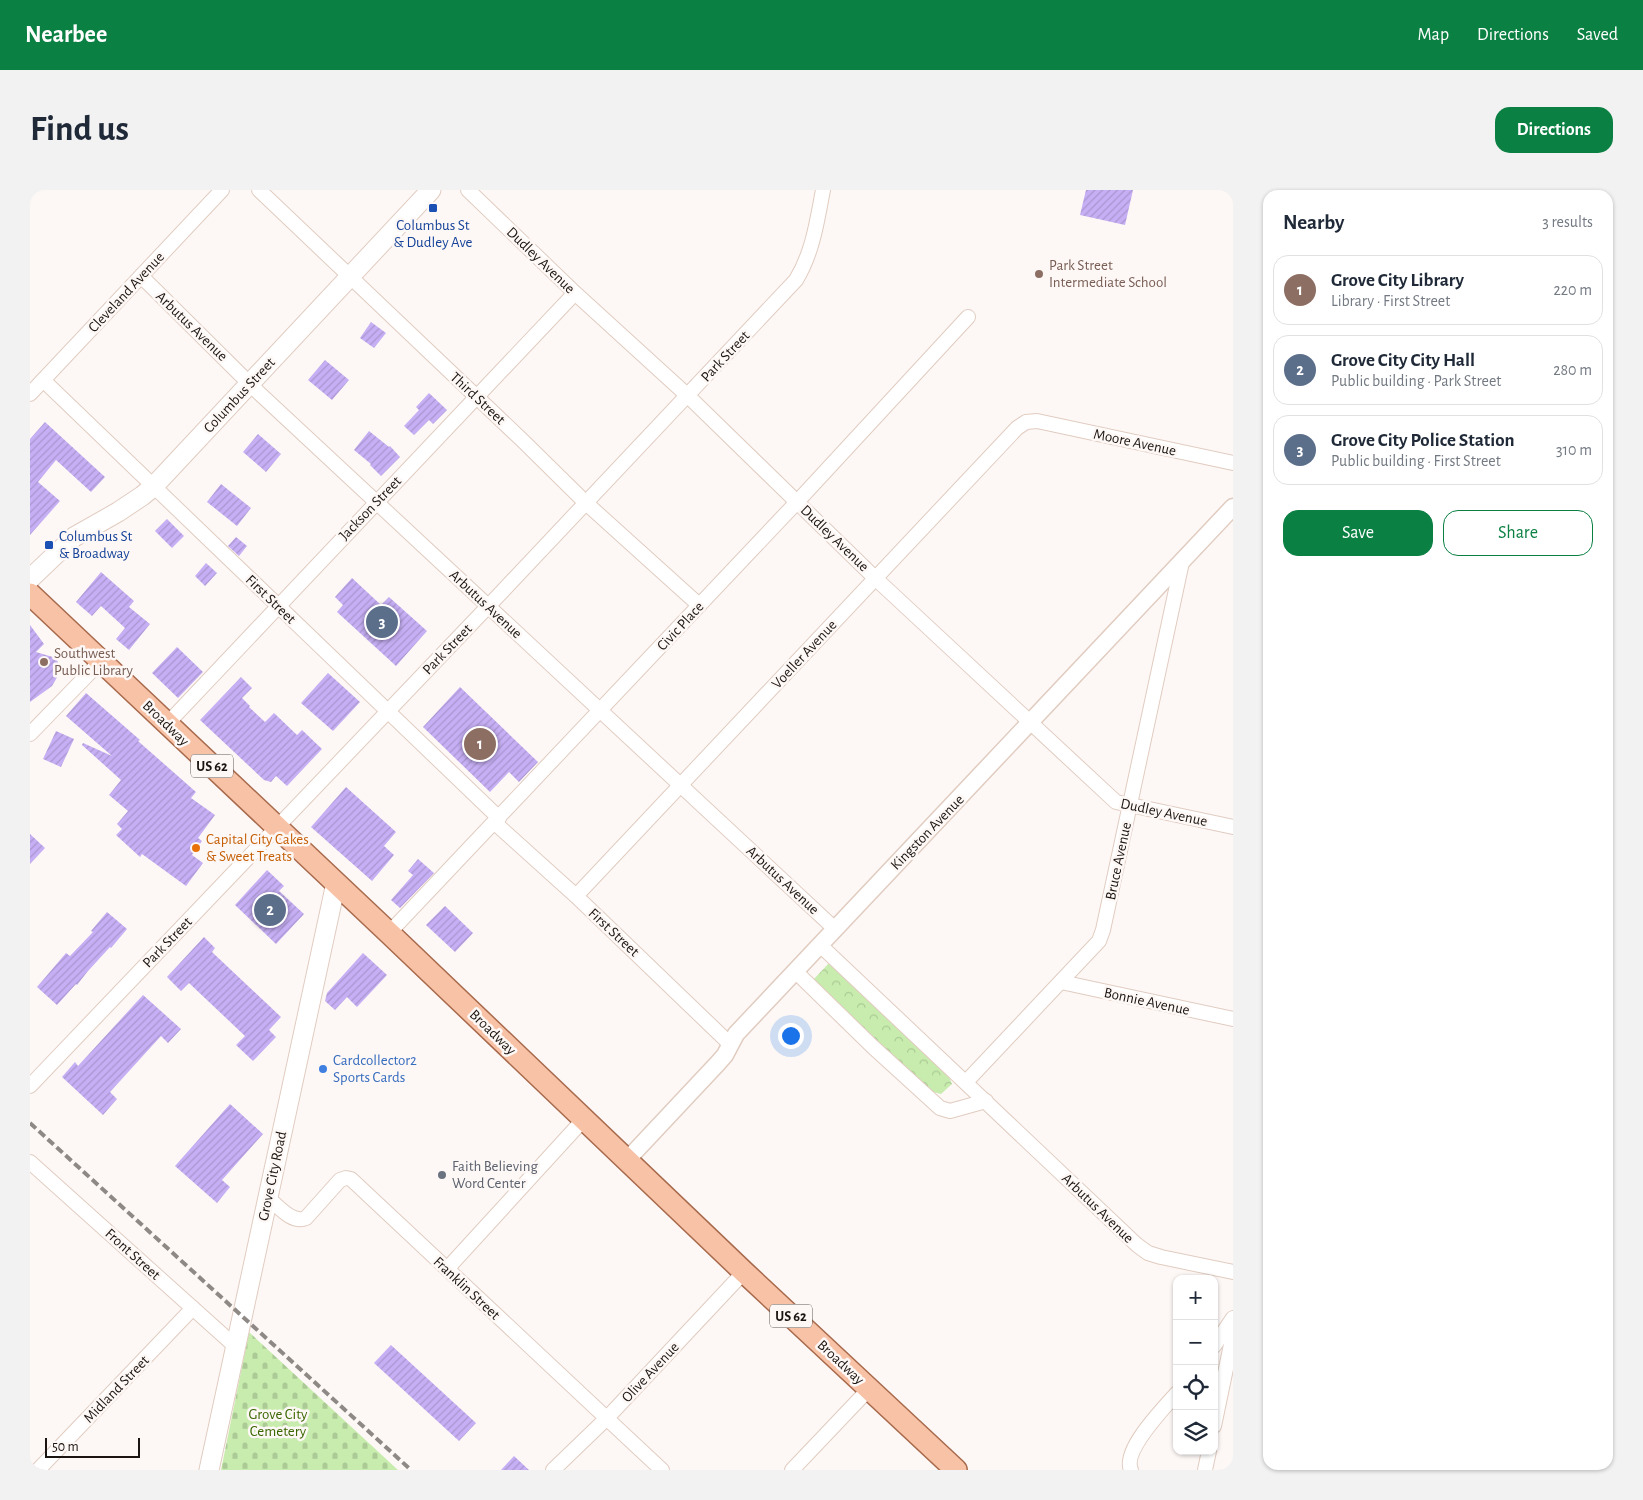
<!DOCTYPE html>
<html lang="en">
<head>
<meta charset="utf-8">
<style>
	body { margin:0; font-family:"Alegreya Sans",sans-serif; background:#f2f2f3; color:#1f2937 }
	.controls { position:absolute; right:15px; bottom:15px; display:grid; overflow:hidden; border-radius:10px; box-shadow:0 1px 4px #0004 }
	.controls button { width:45px; height:45px; display:grid; place-items:center; padding:0; border:0; border-bottom:1px solid #e0e1e3; background:#fff; color:#1f2937; font:25px sans-serif }
	.scale { position:absolute; left:15px; bottom:12px; width:95px; box-sizing:border-box; padding-left:5px; border:2px solid #1b1410; border-top:0; font-size:14px; line-height:18px; white-space:nowrap; color:#1b1410; -webkit-text-stroke:4px #fdf8f6; paint-order:stroke }
	.you { position:absolute; left:760px; top:845px; width:18px; height:18px; margin:-12px; border:4px solid #fff; border-radius:50%; background:#1a73e8; box-shadow:0 0 0 8px #1a73e833 }
	.badge { display:grid; place-items:center; width:32px; height:32px; border-radius:50%; background:#0b8043; color:#fff; font-size:16px; font-weight:700 }
	.pin { position:absolute; translate:-50% -50%; border:2px solid #fff; box-shadow:0 1px 5px #0006 }
	.list { margin:0; padding:0; list-style:none }
	h2 { display:flex; justify-content:space-between; align-items:center; height:65px; margin:0; padding:0 20px; font-size:21px }
	h2 small { font-size:16px; font-weight:400; color:#747a83 }
	.list li { display:grid; grid-template-columns:32px 1fr auto; gap:15px; align-items:center; box-sizing:border-box; height:70px; margin:0 10px 10px; padding:0 10px; border:1px solid #e0e1e3; border-radius:15px }
	.list b { display:block; font-size:19px; white-space:nowrap }
	.list p { margin:0; font-size:16px; white-space:nowrap; color:#747a83 }
	.list em { font-size:16px; font-style:normal; color:#747a83 }
	.actions { display:flex; gap:10px; padding:15px 20px }
	.actions a { flex:1; padding:11px 0; border:1px solid #0b8043; border-radius:15px; text-align:center; font-size:18px; color:#0b8043 }
	.actions .main { background:#0b8043; color:#fff }
	.icon { flex:none; width:28px; height:28px; fill:none; stroke:currentColor; stroke-width:2; stroke-linecap:round; stroke-linejoin:round }
	.map { position:relative; flex:none; width:1203px; height:1280px; overflow:hidden; border-radius:15px }
	header { display:flex; align-items:center; gap:30px; box-sizing:border-box; height:70px; padding:0 25px; background:#0b8043; color:#fff }
	header strong { font-size:24px }
	nav { display:flex; gap:28px; margin-inline-start:auto; font-size:18px }
	.intro { display:flex; align-items:center; justify-content:space-between; box-sizing:border-box; height:120px; padding:0 30px }
	h1 { margin:0; font-size:35px }
	.button { padding:12px 22px; border-radius:15px; background:#0b8043; color:#fff; font-size:18px; font-weight:700 }
	main { display:flex; gap:30px; padding:0 30px }
	aside { flex:1; background:#fff; border-radius:15px; box-shadow:0 1px 4px #0004 }
	.map>svg:first-child { display:block }
	.cemetery { fill:url(#cemetery-stones) }
	.park { fill:url(#park-crowns) }
	.building { fill:url(#building-hatch) }
	.lines { fill:none; stroke-linecap:round; stroke-linejoin:round }
	.minor-casing { stroke:#e1ccc0; stroke-width:16 }
	.tertiary-casing { stroke:#e1ccc0; stroke-width:19 }
	.secondary-casing { stroke:#e1ccc0; stroke-width:21 }
	.primary-casing { stroke:#a86a4c; stroke-width:24 }
	.minor { stroke:#fff; stroke-width:14 }
	.tertiary { stroke:#fff; stroke-width:16 }
	.secondary { stroke:#fff; stroke-width:19 }
	.primary { stroke:#f8c2a7; stroke-width:21 }
	.rail { stroke:#8f8986; stroke-width:4; stroke-dasharray:8 4; stroke-linecap:butt }
	.transit-dot { fill:#1a4fb4; stroke:#fdf8f6; stroke-width:2 }
	.education-dot { fill:#8d6e63; stroke:#fdf8f6; stroke-width:2 }
	.food-dot { fill:#e8710a; stroke:#fdf8f6; stroke-width:2 }
	.shop-dot { fill:#3f7fe0; stroke:#fdf8f6; stroke-width:2 }
	.worship-dot { fill:#6b7280; stroke:#fdf8f6; stroke-width:2 }
	.labels { text-anchor:middle; stroke-width:5; stroke-linejoin:round; paint-order:stroke }
	.shield { fill:#fdf8f6; stroke:#5f5855; stroke-width:1 }
	.shield-label { font-size:14px; font-weight:bold; fill:#1b1410 }
	.transit-label { font-size:15px; fill:#164399; stroke:#fdf8f6 }
	.street-label { font-size:15px; fill:#1b1410; stroke:#fdf8f6 }
	.education-label { font-size:15px; fill:#785e54; stroke:#fdf8f6; text-anchor:start }
	.food-label { font-size:15px; fill:#c56008; stroke:#fdf8f6; text-anchor:start }
	.shop-label { font-size:15px; fill:#366cbe; stroke:#fdf8f6; text-anchor:start }
	.worship-label { font-size:15px; fill:#5b616d; stroke:#fdf8f6; text-anchor:start }
	.park-label { font-size:15px; fill:#3a6600; stroke:#fdf8f6 }
</style>
</head>
<body>
<header>
<strong>Nearbee</strong>
<nav><a>Map</a><a>Directions</a><a>Saved</a></nav>
</header>
<div class="intro"><h1>Find us</h1><a class="button">Directions</a></div>
<main>
<div class="map">
<svg width="1203" height="1280" viewBox="0 0 1203 1280">
	<defs>
		<pattern id="cemetery-stones" width="16" height="16" patternUnits="userSpaceOnUse" patternTransform="scale(1.25)"><rect width="16" height="16" fill="#c8ecae"/><path d="M2 7V4a2 2 0 0 1 4 0v3zM10 15v-3a2 2 0 0 1 4 0v3z" fill="#abca95"/></pattern>
		<pattern id="park-crowns" width="20" height="18" patternUnits="userSpaceOnUse" patternTransform="scale(1.25)"><rect width="20" height="18" fill="#c8ecae"/><path d="M2 6a3 3 0 1 1 6 0M12 15a3 3 0 1 1 6 0" fill="none" stroke="#abca95"/></pattern>
		<pattern id="building-hatch" width="6" height="6" patternUnits="userSpaceOnUse" patternTransform="scale(1.25)"><rect width="6" height="6" fill="#c6aff4"/><path d="M-1 1l2-2M0 6l6-6M5 7l2-2" fill="none" stroke="#aa96d0"/></pattern>
	</defs>
	<rect width="100%" height="100%" fill="#fdf8f6"/>
	<!-- cemetery -->
	<path class="cemetery" d="M219,1142l149,138h-177z"/>
	<!-- park -->
	<path class="park" d="M799,773l120,114 3,7 -11,10 -12,-3 -116,-111z"/>
	<!-- building -->
	<g class="building">
		<path d="M1056,0h47l-8,35 -45,-10z"/>
		<path d="M341,132l15,11 -12,15 -14,-10z"/>
		<path d="M295,170l24,20 -17,20 -24,-20z"/>
		<path d="M399,203l18,17 -14,14 -4,-4 -15,15 -10,-9 15,-16 -3,-3z"/>
		<path d="M15,232l60,55 -14,15 -35,-32 -18,22 22,19 -30,34v-96z"/>
		<path d="M339,241l20,16 1,-1 10,11 -19,19 -11,-11 1,-1 -17,-14z"/>
		<path d="M228,244l23,20 -15,18 -23,-20z"/>
		<path d="M191,294l30,24 -14,18 -30,-24z"/>
		<path d="M137,329l17,17 -12,12 -17,-17z"/>
		<path d="M206,347l11,9 -8,10 -11,-10z"/>
		<path d="M176,373l11,10 -12,13 -10,-10z"/>
		<path d="M71,382l33,29 -5,6 21,17 -21,26 -13,-11 9,-11 -24,-22 -9,10 -16,-14z"/>
		<path d="M322,388l29,27 8,-8 38,34 -31,35 -59,-54 6,-7 -8,-8z"/>
		<path d="M0,435l14,19 -8,8 20,6 4,9 -1,7 -7,12 -22,16z"/>
		<path d="M147,457l26,25 -25,26 -26,-25z"/>
		<path d="M298,483l32,29 -27,29 -32,-28z"/>
		<path d="M211,487l11,11 -10,10 8,8 -1,1 16,15 9,-9 23,22 5,-5 20,19 -35,37 -11,-10 -5,6 -7,-2 -64,-60z"/>
		<path d="M430,497l78,75 -19,20 -10,-10 -19,20 -67,-65z"/>
		<path d="M56,503l54,47 -2,1 58,51 -5,6 24,17 -17,23 4,3 -10,14 11,8 -17,23 -44,-32 -2,3 -24,-22 6,-6 -5,-5 11,-13 -19,-16 12,-15 -39,-35 1,-2 29,13 -46,-40z"/>
		<path d="M26,541l18,8 -13,28 -18,-8z"/>
		<path d="M316,597l50,45 -12,14 10,9 -22,26 -61,-54z"/>
		<path d="M0,644l15,14 -15,16z"/>
		<path d="M388,669l16,14 -34,35 -9,-8 22,-25 -5,-4z"/>
		<path d="M237,680l17,16 -5,5 25,23 -28,30 -41,-39z"/>
		<path d="M415,716l28,27 -18,19 -29,-27z"/>
		<path d="M77,722l20,17 -16,19 -1,-1 -22,24 -11,14 -1,-1 -19,21 -20,-18 29,-34 4,3 23,-24 -2,-1z"/>
		<path d="M174,747l11,11 -3,4 69,65 -12,13 7,7 -23,24 -17,-16 9,-9 -56,-53 -8,8 -14,-14z"/>
		<path d="M333,763l24,22 -30,32 -10,-10 -12,13 -10,-9 2,-8z"/>
		<path d="M113,805l38,34 -13,14 -7,-7 -51,56 7,7 -14,16 -41,-38 13,-15 3,4z"/>
		<path d="M200,914l33,30 -41,46 8,7 -13,16 -42,-37z"/>
		<path d="M361,1155l85,78 -17,18 -85,-78z"/>
		<path d="M484,1266l15,14h-28z"/>
	</g>
	<g class="lines">
		<!-- minor casing -->
		<g class="minor-casing">
			<g id="minor">
				<path d="M229,0l263,250 64,63 113,102"/>
				<path d="M438,0l107,103 113,103 187,182 241,224 117,25"/>
				<path d="M111,86l117,116 577,537"/>
				<path d="M13,190l456,438"/>
				<path d="M0,204l192,-204"/>
				<path d="M137,534l408,-431"/>
				<path d="M0,544l71,-73"/>
				<path d="M465,633l81,73 154,148"/>
				<path d="M546,706l441,-468 9,-6 11,-1 196,42"/>
				<path d="M359,743l408,-431 171,-185"/>
				<path d="M790,755l317,300 11,8 13,4 72,15"/>
				<path d="M765,781l78,76 67,61 10,3 36,-10"/>
				<path d="M1031,792l172,37"/>
				<path d="M936,892l133,-141 4,-11 79,-368"/>
				<path d="M0,896l467,-489 299,-317c17,-28 21,-59 27,-90"/>
				<path d="M0,972l205,184"/>
				<path d="M238,1008c10,8 24,26 38,20l34,-38 6,-2 5,1 311,291"/>
				<path d="M417,1079l137,-150"/>
				<path d="M1184,1156l19,-28"/>
				<path d="M1184,1236l19,-91"/>
				<path d="M8,1280l155,-162"/>
				<path d="M523,1280l54,-52 137,-146"/>
				<path d="M762,1280l77,-81"/>
				<path d="M1101,1280c-9,-20 33,-62 46,-77"/>
				<path d="M1175,1280l4,-19"/>
			</g>
		</g>
		<!-- tertiary casing -->
		<g class="tertiary-casing">
			<path id="tertiary" d="M597,970l91,-97 7,-8 11,-21 497,-527"/>
		</g>
		<!-- secondary casing -->
		<g class="secondary-casing">
			<g id="secondary">
				<path d="M0,389l44,-42 44,-25 24,-16 11,-9 278,-297"/>
				<path d="M179,1280l127,-587"/>
			</g>
		</g>
		<!-- primary casing -->
		<g class="primary-casing">
			<path id="primary" d="M0,404l359,339 355,339 212,198"/>
		</g>
		<!-- minor -->
		<use href="#minor" class="minor"/>
		<!-- tertiary -->
		<use href="#tertiary" class="tertiary"/>
		<!-- secondary -->
		<use href="#secondary" class="secondary"/>
		<!-- primary -->
		<use href="#primary" class="primary"/>
		<!-- rail -->
		<path class="rail" d="M0,933l381,347"/>
	</g>
	<!-- markers -->
	<g class="transit-dot">
		<rect x="398" y="13" width="10" height="10" rx="2.5"/>
		<rect x="14" y="350" width="10" height="10" rx="2.5"/>
	</g>
	<g class="education-dot">
		<circle cx="1009" cy="84" r="5"/>
		<circle cx="14" cy="472" r="5"/>
	</g>
	<circle class="food-dot" cx="166" cy="658" r="5"/>
	<circle class="shop-dot" cx="293" cy="879" r="5"/>
	<circle class="worship-dot" cx="412" cy="985" r="5"/>
	<g class="labels">
		<!-- shield labels -->
		<g class="shield">
			<rect x="161" y="564.5" width="42" height="23" rx="4"/>
			<rect x="740" y="1114.5" width="42" height="23" rx="4"/>
		</g>
		<g class="shield-label">
			<text x="182" y="581">US 62</text>
			<text x="761" y="1131">US 62</text>
		</g>
		<!-- transit labels -->
		<g class="transit-label">
			<text x="403" y="40">Columbus St<tspan x="403" dy="17">&amp; Dudley Ave</tspan></text>
			<text x="29" y="351" text-anchor="start">Columbus St<tspan x="29" dy="17">&amp; Broadway</tspan></text>
		</g>
		<!-- street labels -->
		<g class="street-label">
			<text transform="translate(511 70) rotate(44)" y="5">Dudley Avenue</text>
			<text transform="translate(96 102) rotate(-47)" y="5">Cleveland Avenue</text>
			<text transform="translate(162 136) rotate(44)" y="5">Arbutus Avenue</text>
			<text transform="translate(695 166) rotate(-47)" y="5">Park Street</text>
			<text transform="translate(209 205) rotate(-47)" y="5">Columbus Street</text>
			<text transform="translate(448 208) rotate(43)" y="5">Third Street</text>
			<text transform="translate(1105 252) rotate(12)" y="5">Moore Avenue</text>
			<text transform="translate(340 318) rotate(-46)" y="5">Jackson Street</text>
			<text transform="translate(805 348) rotate(44)" y="5">Dudley Avenue</text>
			<text transform="translate(241 409) rotate(44)" y="5">First Street</text>
			<text transform="translate(456 414) rotate(43)" y="5">Arbutus Avenue</text>
			<text transform="translate(650 436) rotate(-47)" y="5">Civic Place</text>
			<text transform="translate(417 459) rotate(-46)" y="5">Park Street</text>
			<text transform="translate(774 464) rotate(-47)" y="5">Voeller Avenue</text>
			<text transform="translate(136 533) rotate(44)" y="5">Broadway</text>
			<text transform="translate(1134 622) rotate(12)" y="5">Dudley Avenue</text>
			<text transform="translate(897 642) rotate(-46)" y="5">Kingston Avenue</text>
			<text transform="translate(1088 671) rotate(-78)" y="5">Bruce Avenue</text>
			<text transform="translate(753 690) rotate(43)" y="5">Arbutus Avenue</text>
			<text transform="translate(584 742) rotate(43)" y="5">First Street</text>
			<text transform="translate(137 752) rotate(-46)" y="5">Park Street</text>
			<text transform="translate(1117 811) rotate(12)" y="5">Bonnie Avenue</text>
			<text transform="translate(463 842) rotate(44)" y="5">Broadway</text>
			<text transform="translate(242 986) rotate(-78)" y="5">Grove City Road</text>
			<text transform="translate(1068 1018) rotate(44)" y="5">Arbutus Avenue</text>
			<text transform="translate(103 1064) rotate(42)" y="5">Front Street</text>
			<text transform="translate(437 1098) rotate(43)" y="5">Franklin Street</text>
			<text transform="translate(811 1172) rotate(43)" y="5">Broadway</text>
			<text transform="translate(620 1182) rotate(-47)" y="5">Olive Avenue</text>
			<text transform="translate(86 1199) rotate(-46)" y="5">Midland Street</text>
		</g>
		<!-- education labels -->
		<g class="education-label">
			<text x="1019" y="80">Park Street<tspan x="1019" dy="17">Intermediate School</tspan></text>
			<text x="24" y="468">Southwest<tspan x="24" dy="17">Public Library</tspan></text>
		</g>
		<!-- food labels -->
		<g class="food-label">
			<text x="176" y="654">Capital City Cakes<tspan x="176" dy="17">&amp; Sweet Treats</tspan></text>
		</g>
		<!-- shop labels -->
		<g class="shop-label">
			<text x="303" y="875">Cardcollector2<tspan x="303" dy="17">Sports Cards</tspan></text>
		</g>
		<!-- worship labels -->
		<g class="worship-label">
			<text x="422" y="981">Faith Believing<tspan x="422" dy="17">Word Center</tspan></text>
		</g>
		<!-- park labels -->
		<g class="park-label">
			<text x="248" y="1229">Grove City<tspan x="248" dy="17">Cemetery</tspan></text>
		</g>
	</g>
</svg>
<div class="controls">
<button>+</button>
<button>−</button>
<button><svg class="icon" aria-label="locate" viewBox="0 0 24 24"><circle cx="12" cy="12" r="6"/><path d="M12 2v4M12 18v4M2 12h4M18 12h4"/></svg></button>
<button><svg class="icon" aria-label="layers" viewBox="0 0 24 24"><path d="M12 4l9 5-9 5-9-5zM3 14l9 5 9-5"/></svg></button>
</div>
<div class="scale">50 m</div>
<div class="you"></div>
<div class="pin badge" style="left:450px;top:554px;background:#8d6e63">1</div>
<div class="pin badge" style="left:240px;top:720px;background:#5c6f8a">2</div>
<div class="pin badge" style="left:352px;top:432px;background:#5c6f8a">3</div>
</div>
<aside>
<h2>Nearby<small>3 results</small></h2>
<ul class="list">
<li><span class="badge" style="background:#8d6e63">1</span><div><b>Grove City Library</b><p>Library · First Street</p></div><em>220 m</em></li>
<li><span class="badge" style="background:#5c6f8a">2</span><div><b>Grove City City Hall</b><p>Public building · Park Street</p></div><em>280 m</em></li>
<li><span class="badge" style="background:#5c6f8a">3</span><div><b>Grove City Police Station</b><p>Public building · First Street</p></div><em>310 m</em></li>
</ul>
<div class="actions"><a class="main">Save</a><a>Share</a></div>
</aside>
</main>
</body>
</html>
